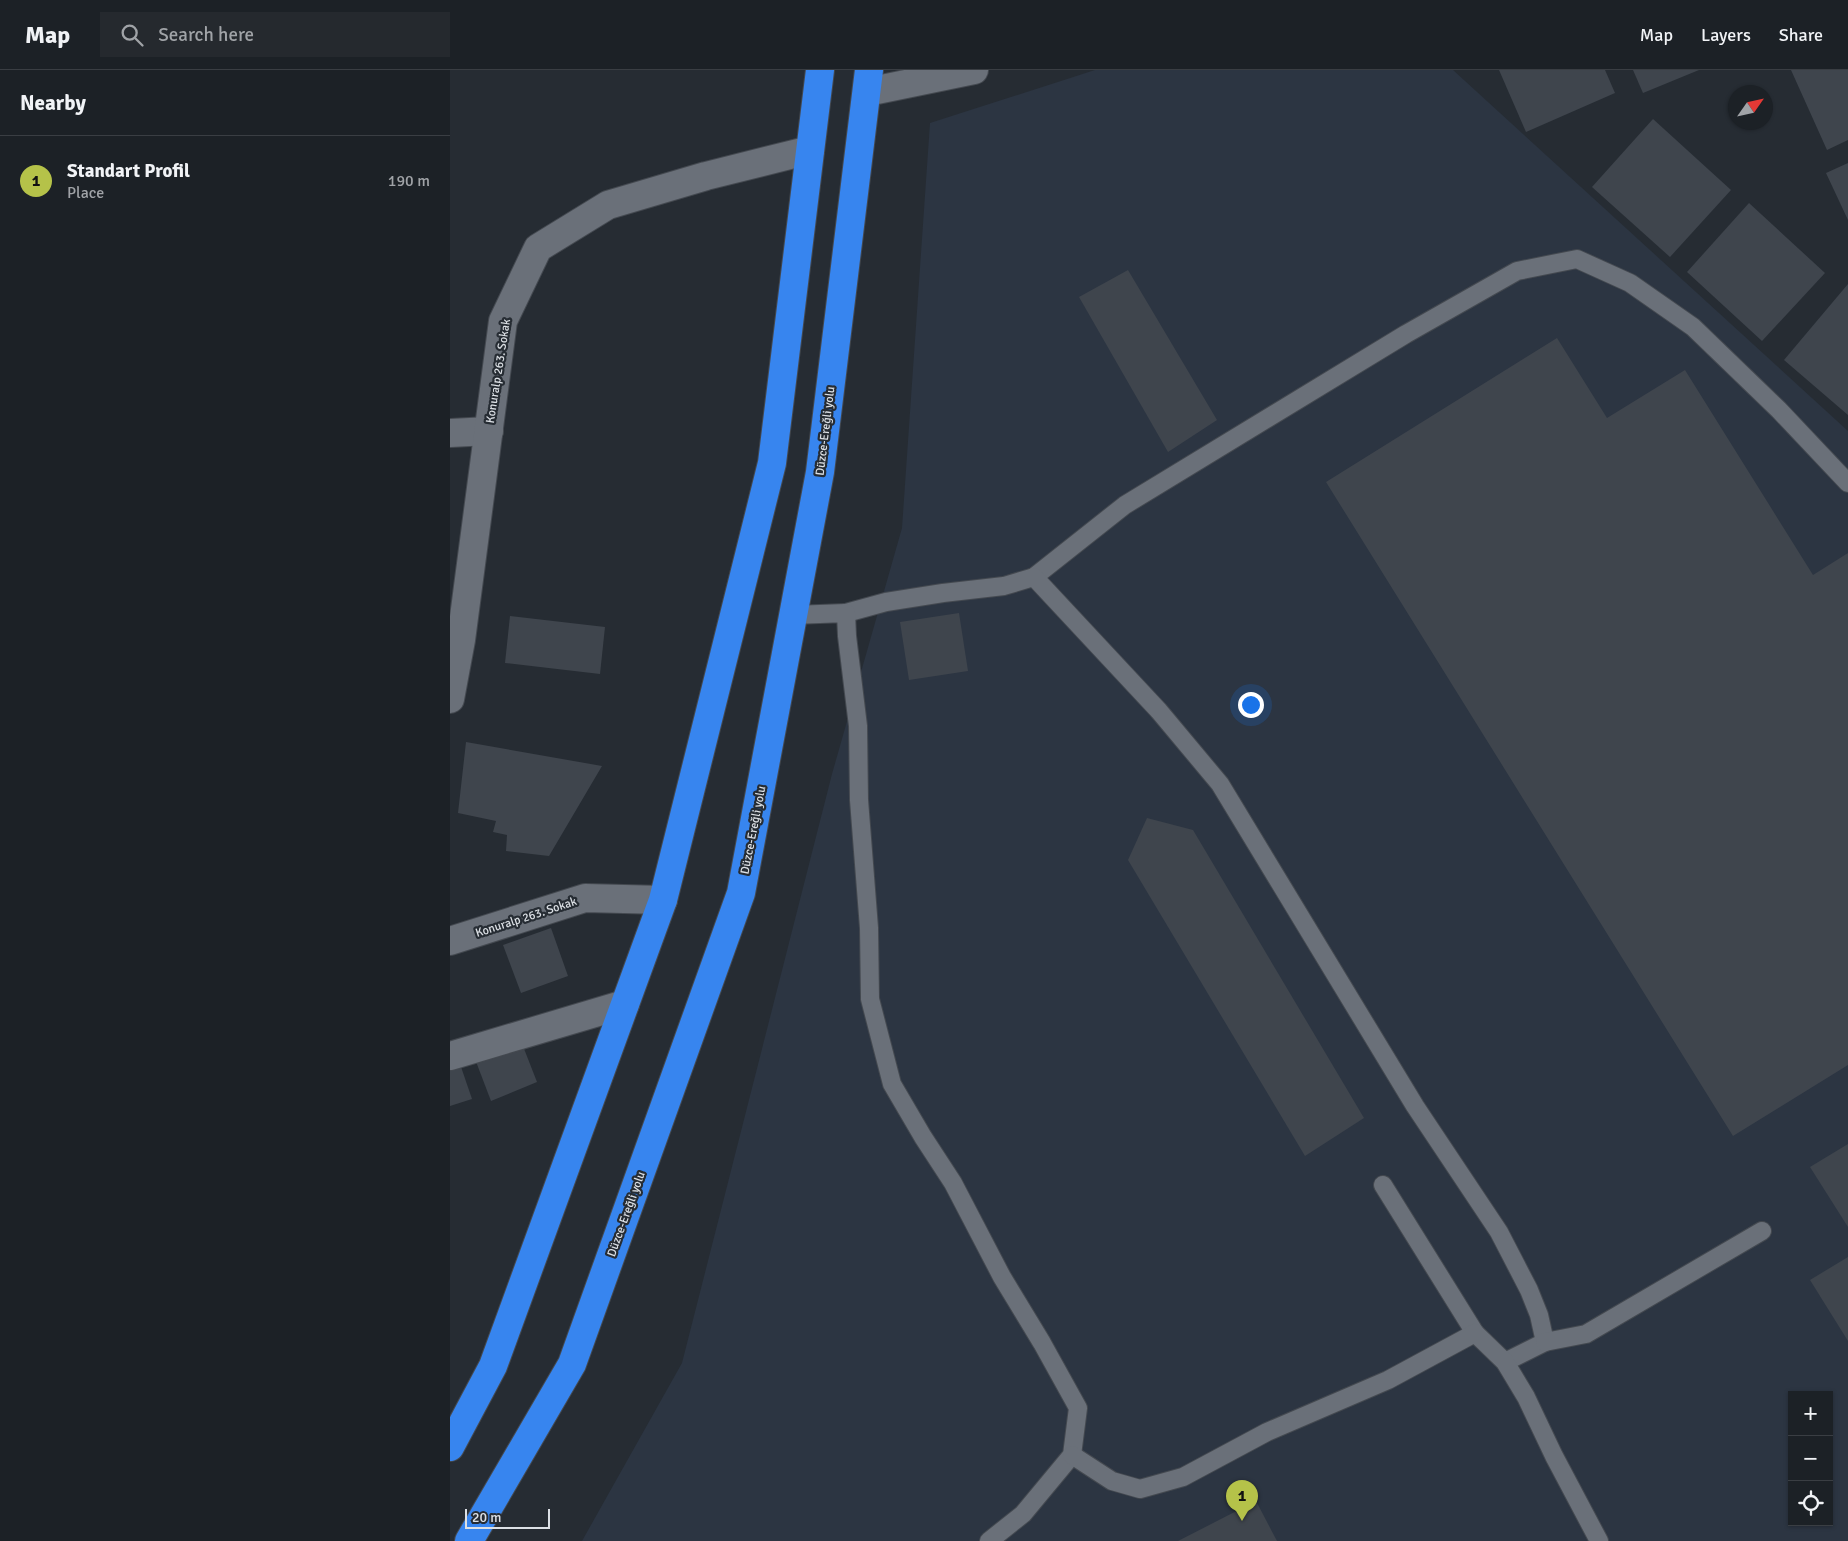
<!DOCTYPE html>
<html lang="en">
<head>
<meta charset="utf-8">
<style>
	body { margin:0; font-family:Signika,sans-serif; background:#25292e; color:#f1f3f6 }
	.controls { position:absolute; right:15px; bottom:15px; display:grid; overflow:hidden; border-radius:0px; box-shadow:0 1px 4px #0004 }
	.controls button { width:45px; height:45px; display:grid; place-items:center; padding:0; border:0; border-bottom:1px solid #3a3e43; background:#1c2126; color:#f1f3f6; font:25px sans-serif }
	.compass { position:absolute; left:1278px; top:15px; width:45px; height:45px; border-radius:50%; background:#1c2126; box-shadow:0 1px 4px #0004; rotate:56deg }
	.scale { position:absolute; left:15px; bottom:12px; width:85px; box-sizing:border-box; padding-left:5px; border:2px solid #dce0e5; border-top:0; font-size:14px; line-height:18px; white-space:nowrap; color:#dce0e5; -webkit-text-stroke:4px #262c33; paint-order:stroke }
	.you { position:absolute; left:800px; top:634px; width:18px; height:18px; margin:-12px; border:4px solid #fff; border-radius:50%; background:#1a73e8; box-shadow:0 0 0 8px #1a73e833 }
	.badge { display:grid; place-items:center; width:32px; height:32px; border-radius:50%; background:#b5c249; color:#111; font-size:16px; font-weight:700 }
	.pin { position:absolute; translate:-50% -41px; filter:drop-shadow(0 1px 2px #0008) }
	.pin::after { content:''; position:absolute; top:26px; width:18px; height:15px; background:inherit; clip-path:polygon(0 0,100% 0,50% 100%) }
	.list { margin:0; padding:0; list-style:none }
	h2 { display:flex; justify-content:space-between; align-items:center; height:65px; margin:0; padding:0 20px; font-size:21px }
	h2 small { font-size:16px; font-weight:400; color:#a0a3a7 }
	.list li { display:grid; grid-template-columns:32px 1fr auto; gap:15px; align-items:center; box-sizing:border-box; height:90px; padding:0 20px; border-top:1px solid #3a3e43 }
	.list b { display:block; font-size:19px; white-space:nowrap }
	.list p { margin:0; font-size:16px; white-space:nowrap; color:#a0a3a7 }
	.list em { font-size:16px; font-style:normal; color:#a0a3a7 }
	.icon { flex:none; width:28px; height:28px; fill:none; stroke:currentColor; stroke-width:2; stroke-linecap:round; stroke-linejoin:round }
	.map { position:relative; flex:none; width:1398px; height:1471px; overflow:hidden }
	header { display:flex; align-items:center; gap:30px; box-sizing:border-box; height:70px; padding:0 25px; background:#1c2126; border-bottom:1px solid #3a3e43 }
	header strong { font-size:24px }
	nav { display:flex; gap:28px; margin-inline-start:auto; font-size:18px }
	.search { width:350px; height:45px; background:#25292e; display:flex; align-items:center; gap:12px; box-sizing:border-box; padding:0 18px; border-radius:0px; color:#a0a3a7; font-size:19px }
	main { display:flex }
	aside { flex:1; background:#1c2126 }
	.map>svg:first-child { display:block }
	.built { fill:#2c3542; fill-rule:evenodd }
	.building { fill:#3f454d }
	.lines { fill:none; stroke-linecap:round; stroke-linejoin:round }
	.lane-casing { stroke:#444950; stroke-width:20 }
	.street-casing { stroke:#444950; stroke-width:30 }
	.highway-casing { stroke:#444950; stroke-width:30 }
	.lane { stroke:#6a7079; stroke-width:18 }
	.street { stroke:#6a7079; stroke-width:28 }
	.highway { stroke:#3785ef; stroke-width:28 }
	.labels { text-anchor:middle; stroke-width:4.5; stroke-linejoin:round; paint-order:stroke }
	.street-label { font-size:12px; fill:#dce0e5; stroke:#262c33 }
</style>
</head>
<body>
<header>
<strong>Map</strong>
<div class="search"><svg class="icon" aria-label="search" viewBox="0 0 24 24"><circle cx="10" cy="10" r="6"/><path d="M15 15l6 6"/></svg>Search here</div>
<nav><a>Map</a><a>Layers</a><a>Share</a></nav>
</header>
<main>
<aside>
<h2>Nearby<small></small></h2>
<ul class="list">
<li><span class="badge">1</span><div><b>Standart Profil</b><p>Place</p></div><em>190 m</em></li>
</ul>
</aside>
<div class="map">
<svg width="1398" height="1471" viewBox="0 0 1398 1471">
	<rect width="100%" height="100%" fill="#262c33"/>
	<!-- built -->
	<path class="built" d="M645,0h358l395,361v1110h-1266l100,-178 150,-589 70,-246 28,-405zM1342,1325h37v127h-37z"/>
	<!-- building -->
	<g class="building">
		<path d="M1049,0h106l10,23 -89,39z"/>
		<path d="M1183,0h66l-56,23z"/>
		<path d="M1341,0h57v70l-21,10z"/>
		<path d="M1203,49l78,71 -61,67 -78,-70z"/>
		<path d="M1398,93v57l-22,-47z"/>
		<path d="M1299,133l76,70 -63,68 -75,-69z"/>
		<path d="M678,200l89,150 -49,32 -89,-155z"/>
		<path d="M1398,214v131l-64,-55z"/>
		<path d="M1107,268l50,80 78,-48 128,205 35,-22v512l-115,71 -407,-654z"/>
		<path d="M509,543l9,58 -59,9 -9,-58z"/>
		<path d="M60,546l95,11 -5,47 -95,-11z"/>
		<path d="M16,672l136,24 -53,90 -43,-5 1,-16 -14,-3 3,-11 -38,-8z"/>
		<path d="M697,748l46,12 171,288 -59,38 -177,-296z"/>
		<path d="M101,858l17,48 -47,17 -18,-48z"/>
		<path d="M71,971l16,41 -46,19 -16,-42z"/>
		<path d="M9,991l13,38 -22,7v-42z"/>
		<path d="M1398,1074v83l-38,-60z"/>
		<path d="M1398,1187v84l-38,-61z"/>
		<path d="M806,1431l21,40h-99z"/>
	</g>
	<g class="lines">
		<!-- lane casing -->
		<g class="lane-casing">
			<g id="lane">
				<path d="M584,507l91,-72 281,-171 111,-63 60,-12 53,24 63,44 86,83 69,73"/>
				<path d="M396,543l40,-11 57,-9 61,-7 30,-9 125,134 61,73 195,322 84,126 30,58 10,25 6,27 -40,20"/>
				<path d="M343,545l53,-2 1,23 11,90 1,74 10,128 1,71 22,85 31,53 30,46 49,94 40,66 36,65 -6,47 -49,59 -34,27"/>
				<path d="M933,1115l92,148"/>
				<path d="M1095,1272l41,-8 176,-103"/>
				<path d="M622,1385l40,26 28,8 43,-12 84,-45 121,-52 87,-47 30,29 21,35 28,59 45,85"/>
			</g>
		</g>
		<!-- street casing -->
		<g class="street-casing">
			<g id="street">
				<path d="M417,22l107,-22"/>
				<path d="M0,363l39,-2"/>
				<path d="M0,629l11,-59 42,-319 35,-73 70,-43 98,-29 104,-26"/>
				<path d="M0,871l135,-43 78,2"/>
				<path d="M0,986l175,-52"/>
			</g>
		</g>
		<!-- highway casing -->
		<g class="highway-casing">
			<g id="highway">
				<path d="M0,1377l43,-81 170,-466 109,-437 48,-393"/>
				<path d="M19,1471l103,-177 169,-471 79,-421 49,-402"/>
			</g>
		</g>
		<!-- lane -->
		<use href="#lane" class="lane"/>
		<!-- street -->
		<use href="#street" class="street"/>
		<!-- highway -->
		<use href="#highway" class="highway"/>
	</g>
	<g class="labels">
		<!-- street labels -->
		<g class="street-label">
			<text transform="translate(48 301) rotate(-81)" y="4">Konuralp 263. Sokak</text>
			<text transform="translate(375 361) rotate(-83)" y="4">Düzce-Ereğli yolu</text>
			<text transform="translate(303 760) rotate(-79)" y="4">Düzce-Ereğli yolu</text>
			<text transform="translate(76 847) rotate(-18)" y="4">Konuralp 263. Sokak</text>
			<text transform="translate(176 1144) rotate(-70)" y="4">Düzce-Ereğli yolu</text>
		</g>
	</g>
</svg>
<div class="controls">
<button>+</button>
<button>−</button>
<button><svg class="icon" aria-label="locate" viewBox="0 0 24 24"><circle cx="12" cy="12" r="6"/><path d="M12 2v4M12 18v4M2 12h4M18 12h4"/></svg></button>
</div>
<svg class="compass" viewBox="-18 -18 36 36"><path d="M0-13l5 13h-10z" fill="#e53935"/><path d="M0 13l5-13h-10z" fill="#a0a3a7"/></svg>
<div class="scale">20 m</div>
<div class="you"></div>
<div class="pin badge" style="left:792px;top:1451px">1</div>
</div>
</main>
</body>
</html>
